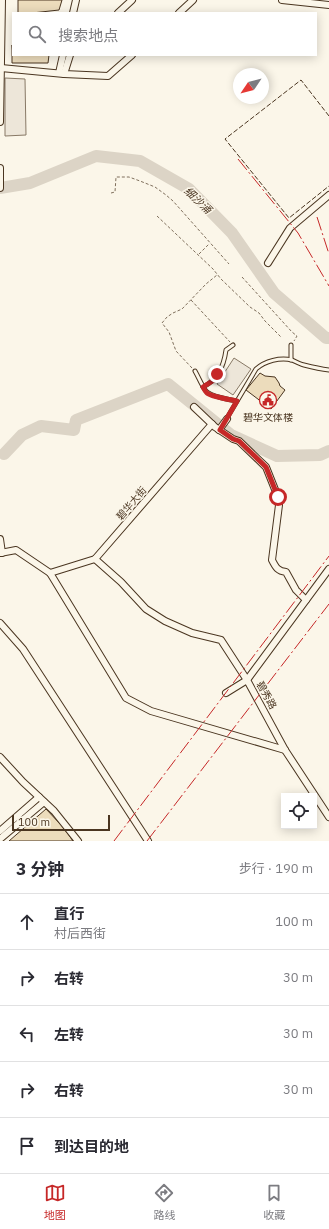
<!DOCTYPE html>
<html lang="zh">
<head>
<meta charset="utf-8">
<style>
	body { margin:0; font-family:"IBM Plex Sans","Noto Sans SC",sans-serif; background:#f2f2f3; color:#2b2b33 }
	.controls { position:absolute; right:12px; bottom:12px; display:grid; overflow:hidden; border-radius:0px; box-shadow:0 2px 10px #0003 }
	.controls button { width:36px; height:36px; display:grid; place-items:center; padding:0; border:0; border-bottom:1px solid #e1e1e2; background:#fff; color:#2b2b33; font:20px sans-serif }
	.compass { position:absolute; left:233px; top:68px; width:36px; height:36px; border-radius:50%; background:#fff; box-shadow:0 2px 10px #0003; rotate:235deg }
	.scale { position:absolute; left:12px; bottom:10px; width:98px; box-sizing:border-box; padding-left:4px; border:2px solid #4a3520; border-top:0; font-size:11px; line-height:14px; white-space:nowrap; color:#4a3520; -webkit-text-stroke:3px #fbf6e9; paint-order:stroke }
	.stop { position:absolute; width:12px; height:12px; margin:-9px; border:3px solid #c62828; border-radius:50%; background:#fff }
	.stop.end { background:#c62828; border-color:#fff; box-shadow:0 1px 4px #0008 }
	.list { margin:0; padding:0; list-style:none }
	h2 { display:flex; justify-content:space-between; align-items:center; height:52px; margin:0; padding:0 16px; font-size:17px }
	h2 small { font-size:13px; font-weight:400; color:#7c7c81 }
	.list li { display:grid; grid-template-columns:26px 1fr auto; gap:12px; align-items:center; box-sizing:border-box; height:56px; padding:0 16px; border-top:1px solid #e1e1e2 }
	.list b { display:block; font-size:15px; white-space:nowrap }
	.list p { margin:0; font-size:13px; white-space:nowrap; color:#7c7c81 }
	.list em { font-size:13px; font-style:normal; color:#7c7c81 }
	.icon { flex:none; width:22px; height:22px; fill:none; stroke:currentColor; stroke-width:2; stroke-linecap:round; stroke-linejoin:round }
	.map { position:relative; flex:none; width:329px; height:841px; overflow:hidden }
	.search { position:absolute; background:#fff; box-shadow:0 2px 10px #0003; left:12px; right:12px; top:12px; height:44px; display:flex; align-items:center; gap:10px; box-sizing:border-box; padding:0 14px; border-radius:0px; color:#7c7c81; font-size:15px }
	.sheet { height:332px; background:#fff }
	nav { display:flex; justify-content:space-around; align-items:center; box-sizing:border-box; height:56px; border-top:1px solid #e1e1e2; background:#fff; font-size:11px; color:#7c7c81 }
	nav a { display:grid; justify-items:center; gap:2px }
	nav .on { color:#c62828 }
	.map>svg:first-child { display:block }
	.green { fill:#ede6d9; stroke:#887966 }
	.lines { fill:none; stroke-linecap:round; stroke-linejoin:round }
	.river { stroke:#dcd4c6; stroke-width:12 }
	.building { fill:#ecdcbc; stroke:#4a3520 }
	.service-casing { stroke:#4a3520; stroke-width:5 }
	.minor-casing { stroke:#4a3520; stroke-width:8 }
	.path { stroke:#7f6f5c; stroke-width:1; stroke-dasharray:3 2; stroke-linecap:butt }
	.service { stroke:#fbf6e9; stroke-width:3 }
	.minor { stroke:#fbf6e9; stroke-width:6 }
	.fence { stroke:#4a3520; stroke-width:1; stroke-dasharray:5 2; stroke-linecap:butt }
	.power { stroke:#c62828; stroke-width:1; stroke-dasharray:14 3 2 3; stroke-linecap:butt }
	.route { stroke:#c62828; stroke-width:5 }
	.labels { text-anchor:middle; stroke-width:3; stroke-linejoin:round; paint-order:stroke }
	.poi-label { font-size:10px; fill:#4a3520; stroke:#fbf6e9 }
	.street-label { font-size:10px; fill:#4a3520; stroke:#fbf6e9 }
	.water-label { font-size:11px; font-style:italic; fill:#4a3520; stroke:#fbf6e9 }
</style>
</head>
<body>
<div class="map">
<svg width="329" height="841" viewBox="0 0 329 841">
	<rect width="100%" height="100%" fill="#fbf6e9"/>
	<!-- green -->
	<g class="green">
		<path d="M5,78l20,1 1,56 -21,1z"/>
		<path d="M234,358l17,11 -18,26 -16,-11z"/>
	</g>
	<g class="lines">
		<!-- river -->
		<g class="river">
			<path d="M0,188l30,-5 66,-27 44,5 49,28 43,44 42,60 52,45h3"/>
			<path d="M4,454l18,-19 19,-9 33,4 2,-10 92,-36 63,51 46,21 43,-1 9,-4"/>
		</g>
	</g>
	<!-- building -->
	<g class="building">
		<path d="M18,0h44l-3,10 -27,3h-14z"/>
		<path d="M12,45l1,10h36l-1,8h-36z"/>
		<path d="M260,373l5,3 10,1 4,6 1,3 5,4 -14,19 -25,-19z"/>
		<path d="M46,809l17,18 10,14h-64z"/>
	</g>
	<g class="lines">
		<!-- service casing -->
		<g class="service-casing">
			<g id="service">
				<path d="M291,360v-15"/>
				<path d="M195,371c4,7 7,15 11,20 4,5 24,9 31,10"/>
				<path d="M203,387c15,-7 21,-22 23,-37l7,-5"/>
				<path d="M227,418l29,-49c9,-8 24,-12 36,-9 4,2 8,4 12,5 8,2 17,4 25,5"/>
			</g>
		</g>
		<!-- minor casing -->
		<g class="minor-casing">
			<g id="minor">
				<path d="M282,0l47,5"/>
				<path d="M73,13l3,-13"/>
				<path d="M118,13l14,-13"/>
				<path d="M179,13l14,-13"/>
				<path d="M1,68l63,6 44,2 24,-21"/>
				<path d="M59,73l4,-18"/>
				<path d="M64,74l6,-19"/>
				<path d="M0,122l2,-122"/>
				<path d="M0,168v20"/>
				<path d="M268,263l22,-35 39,-33"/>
				<path d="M194,407l21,20 18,12 6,2 27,26 12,30 1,8 -7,55c4,8 6,11 14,12l10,18 10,10"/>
				<path d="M219,430l8,-11"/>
				<path d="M0,539l2,14"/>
				<path d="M0,553l16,-3 34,23 76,125 25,13 134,39"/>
				<path d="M95,559l26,23 25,27 19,12 27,12 29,7 26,40 -21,13"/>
				<path d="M329,569l-82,111 38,70 44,67"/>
				<path d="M50,573l45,-14 117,-135"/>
				<path d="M0,623l23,26 125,192"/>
				<path d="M0,757l23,25 31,29 24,30"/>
				<path d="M0,831l39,-34"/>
				<path d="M0,839l44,-37"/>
			</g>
		</g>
		<!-- path -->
		<g class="path">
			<path d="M111,193l4,-1 1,-15h13l11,4 15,6 11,8 7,6 56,63"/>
			<path d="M157,216l56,53 8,10 29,28 9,6 6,8 16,16"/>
			<path d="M199,254l10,-10"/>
			<path d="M242,277l50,55 5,4 -3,5"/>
			<path d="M191,300l39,42"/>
			<path d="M192,368l-16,-17 -7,-19 -7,-9 5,-6 6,-4 9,-4 24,-25 11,-9"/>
		</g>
		<!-- service -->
		<use href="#service" class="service"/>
		<!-- minor -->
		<use href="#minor" class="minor"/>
		<!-- fence -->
		<path class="fence" d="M329,116l-28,-36 -76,59 64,79 40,-32"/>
		<!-- power -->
		<g class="power">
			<path d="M238,159l60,74 31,53"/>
			<path d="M317,217l12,37"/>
			<path d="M114,841l215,-285"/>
			<path d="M147,841l182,-237"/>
		</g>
	</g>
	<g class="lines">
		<!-- route -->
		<path class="route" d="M217,374l-3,6 -11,7c1,2 2,4 4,6 3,3 24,7 30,8l-17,29 13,9 6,2 27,26 12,30"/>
	</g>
	<!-- icons -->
	<defs>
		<g id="civic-ring" transform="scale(0.9)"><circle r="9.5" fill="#fbf6e9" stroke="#c62828" stroke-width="1.5"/><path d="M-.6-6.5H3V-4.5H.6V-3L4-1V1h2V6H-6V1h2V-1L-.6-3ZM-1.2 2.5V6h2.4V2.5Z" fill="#c62828"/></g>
	</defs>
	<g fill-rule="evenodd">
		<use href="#civic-ring" x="268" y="400"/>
	</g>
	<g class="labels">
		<!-- poi labels -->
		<g class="poi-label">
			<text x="268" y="421">碧华文体楼</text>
		</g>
		<!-- street labels -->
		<g class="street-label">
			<text transform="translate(131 503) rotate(-49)" y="4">碧华大街</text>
			<text transform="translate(267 695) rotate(61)" y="4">碧秀路</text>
		</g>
		<!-- water labels -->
		<g class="water-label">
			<text transform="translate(198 200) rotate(43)" y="4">细沙涌</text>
		</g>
	</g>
</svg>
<div class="controls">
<button><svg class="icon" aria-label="locate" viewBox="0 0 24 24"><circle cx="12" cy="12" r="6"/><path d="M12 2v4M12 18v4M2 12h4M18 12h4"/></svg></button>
</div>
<svg class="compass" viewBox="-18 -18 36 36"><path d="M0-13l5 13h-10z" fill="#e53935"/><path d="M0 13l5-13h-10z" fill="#7c7c81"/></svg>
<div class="scale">100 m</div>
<div class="stop" style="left:278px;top:497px"></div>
<div class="stop end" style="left:217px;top:374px"></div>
<div class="search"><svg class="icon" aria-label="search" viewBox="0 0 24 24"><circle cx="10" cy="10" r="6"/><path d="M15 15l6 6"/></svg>搜索地点</div>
</div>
<section class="sheet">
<h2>3 分钟<small>步行 · 190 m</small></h2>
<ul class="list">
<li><svg class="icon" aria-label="ahead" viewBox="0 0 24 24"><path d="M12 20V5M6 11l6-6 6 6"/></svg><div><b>直行</b><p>村后西街</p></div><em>100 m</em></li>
<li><svg class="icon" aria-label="right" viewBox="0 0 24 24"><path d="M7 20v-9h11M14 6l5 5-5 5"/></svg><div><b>右转</b></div><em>30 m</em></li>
<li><svg class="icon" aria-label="left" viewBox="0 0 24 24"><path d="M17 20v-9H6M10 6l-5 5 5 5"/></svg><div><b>左转</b></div><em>30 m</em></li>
<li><svg class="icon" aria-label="right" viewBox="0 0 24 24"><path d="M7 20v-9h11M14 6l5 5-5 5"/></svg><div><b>右转</b></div><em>30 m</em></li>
<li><svg class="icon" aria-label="arrive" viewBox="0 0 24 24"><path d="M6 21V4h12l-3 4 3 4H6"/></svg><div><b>到达目的地</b></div></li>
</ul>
</section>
<nav>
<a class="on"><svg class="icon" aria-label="map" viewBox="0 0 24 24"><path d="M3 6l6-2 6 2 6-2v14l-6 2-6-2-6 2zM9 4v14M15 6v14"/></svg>地图</a>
<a><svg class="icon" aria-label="directions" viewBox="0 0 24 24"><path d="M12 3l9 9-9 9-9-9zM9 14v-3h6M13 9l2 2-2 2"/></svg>路线</a>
<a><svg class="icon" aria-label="saved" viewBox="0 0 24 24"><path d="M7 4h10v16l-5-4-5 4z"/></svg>收藏</a>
</nav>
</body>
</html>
